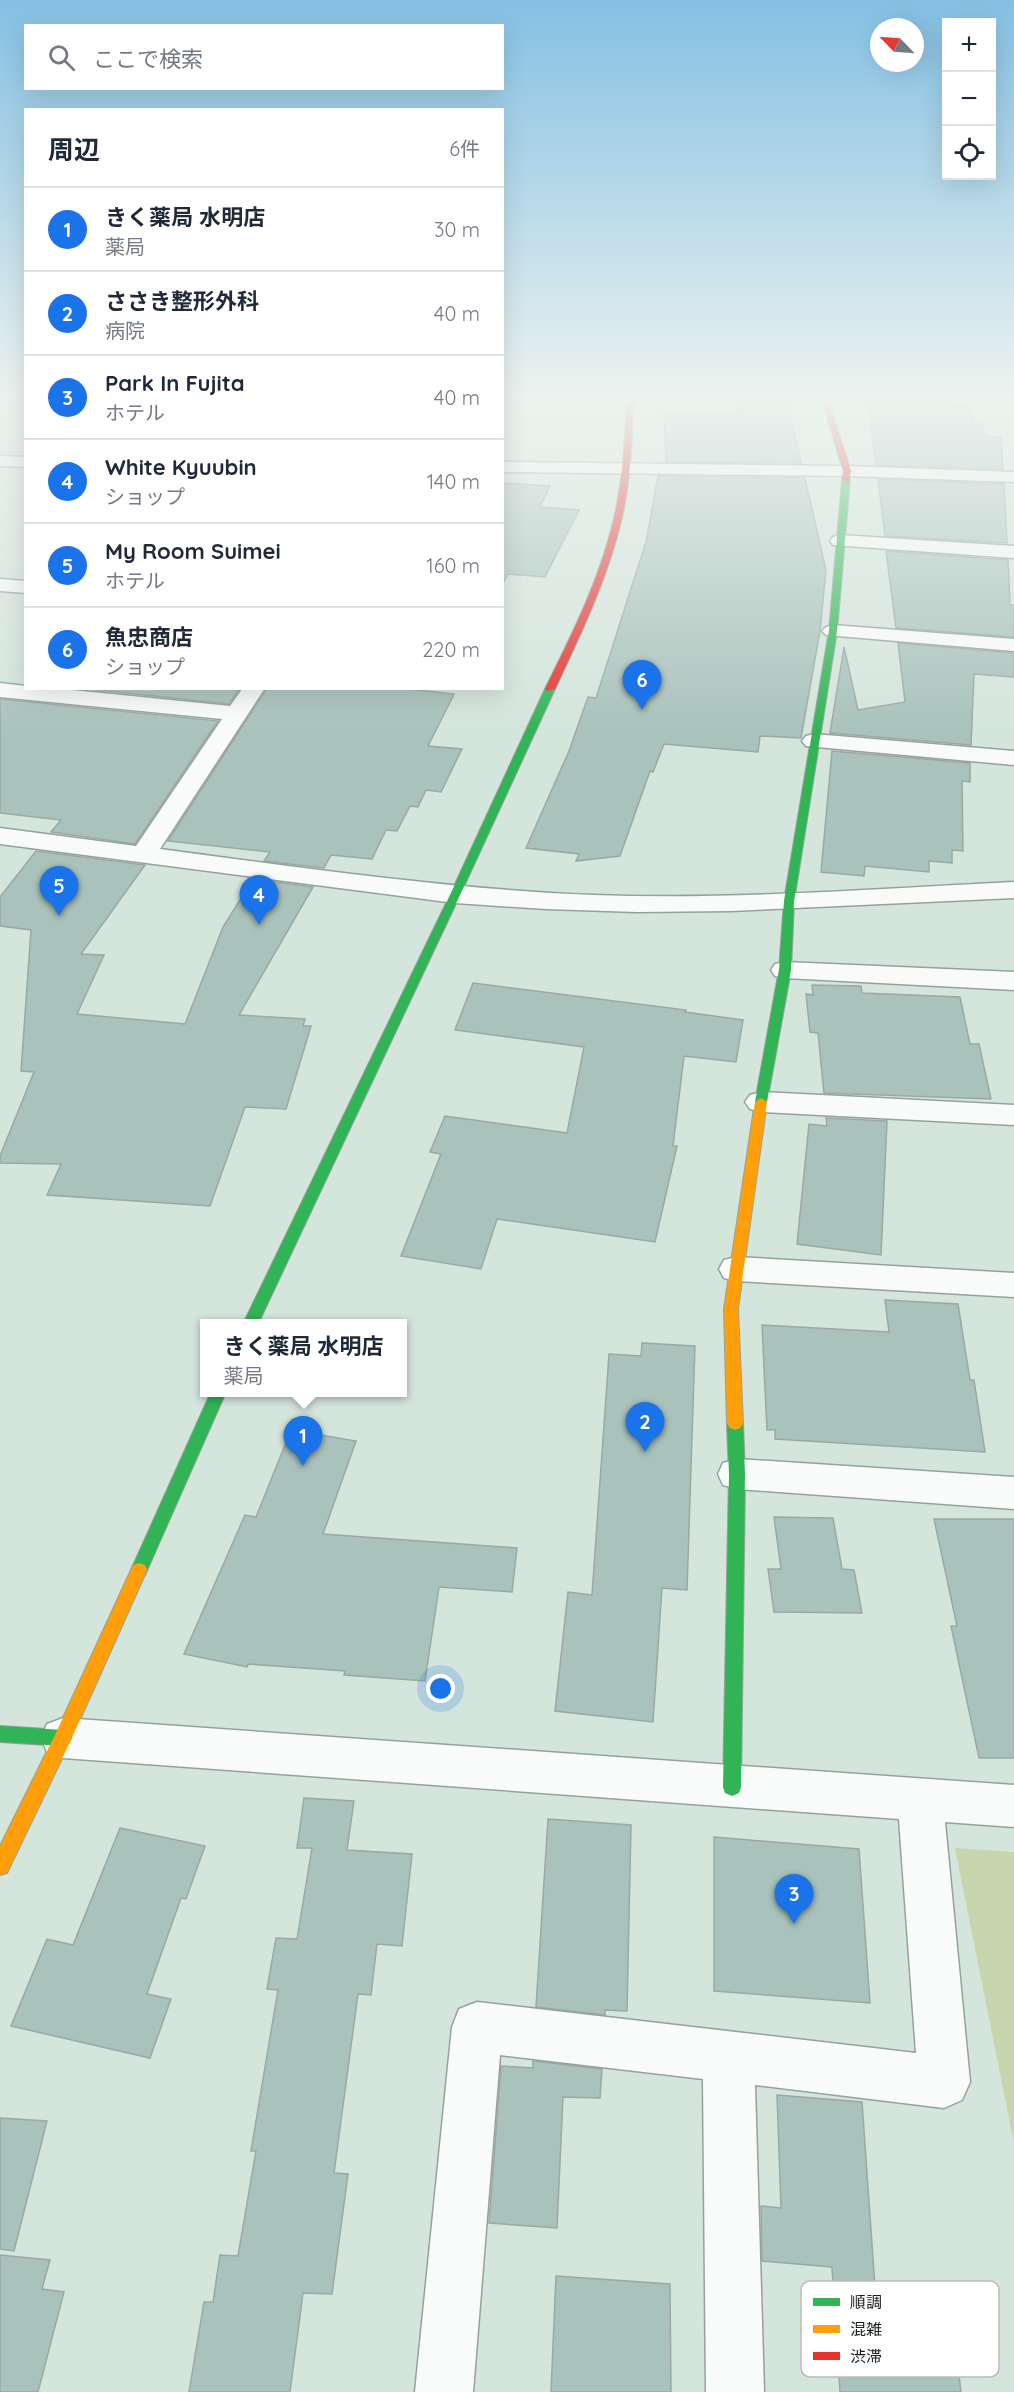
<!DOCTYPE html>
<html lang="ja">
<head>
<meta charset="utf-8">
<style>
	body { margin:0; font-family:Quicksand,"Noto Sans JP",sans-serif; background:#f2f2f3; color:#1f2937 }
	.controls { position:absolute; right:18px; top:18px; display:grid; overflow:hidden; border-radius:0px; box-shadow:0 6px 24px #0002 }
	.controls button { width:54px; height:54px; display:grid; place-items:center; padding:0; border:0; border-bottom:2px solid #e0e1e3; background:#fff; color:#1f2937; font:30px sans-serif }
	.compass { position:absolute; left:870px; top:18px; width:54px; height:54px; border-radius:50%; background:#fff; box-shadow:0 6px 24px #0002; rotate:295deg }
	.you { position:absolute; left:441px; top:1689px; width:21px; height:21px; margin:-15px; border:4px solid #fff; border-radius:50%; background:#1a73e8; box-shadow:0 0 0 9px #1a73e833 }
	.badge { display:grid; place-items:center; width:39px; height:39px; border-radius:50%; background:#1a73e8; color:#fff; font-size:20px; font-weight:700 }
	.pin { position:absolute; translate:-50% -50px; filter:drop-shadow(0 2px 3px #0008) }
	.pin::after { content:''; position:absolute; top:32px; width:21px; height:18px; background:inherit; clip-path:polygon(0 0,100% 0,50% 100%) }
	.popup { position:absolute; left:200px; top:1319px; width:207px; height:78px; box-sizing:border-box; display:grid; place-content:center; border-radius:0px; background:#fff; filter:drop-shadow(0 2px 4px #0005); font-size:20px; white-space:nowrap; color:#747a83 }
	.popup b { font-size:22px; color:#1f2937 }
	.popup::after { content:''; position:absolute; left:50%; top:100%; margin-left:-12px; border:12px solid transparent; border-top-color:#fff }
	.list { margin:0; padding:0; list-style:none }
	h2 { display:flex; justify-content:space-between; align-items:center; height:78px; margin:0; padding:0 24px; font-size:26px }
	h2 small { font-size:20px; font-weight:400; color:#747a83 }
	.list li { display:grid; grid-template-columns:39px 1fr auto; gap:18px; align-items:center; box-sizing:border-box; height:84px; padding:0 24px; border-top:2px solid #e0e1e3 }
	.list b { display:block; font-size:22px; white-space:nowrap }
	.list p { margin:0; font-size:20px; white-space:nowrap; color:#747a83 }
	.list em { font-size:20px; font-style:normal; color:#747a83 }
	.icon { flex:none; width:33px; height:33px; fill:none; stroke:currentColor; stroke-width:2; stroke-linecap:round; stroke-linejoin:round }
	.map { position:relative; flex:none; width:1014px; height:2392px; overflow:hidden }
	.search { position:absolute; background:#fff; box-shadow:0 6px 24px #0002; left:24px; top:24px; width:480px; height:66px; display:flex; align-items:center; gap:15px; box-sizing:border-box; padding:0 21px; border-radius:0px; color:#747a83; font-size:22px }
	.panel { position:absolute; background:#fff; box-shadow:0 6px 24px #0002; left:24px; top:108px; width:480px; height:582px; border-radius:0px }
	.map>svg:first-child { display:block }
	.green { fill:#c7d6ad }
	.building { fill:#a9c2bc; stroke:#9ba8a4; stroke-width:1.5 }
	.lines { fill:none; stroke-linecap:round; stroke-linejoin:round }
	.street-casing { stroke:#95a29b; stroke-width:3 }
	.fast-casing { stroke:#95a29b; stroke-width:2 }
	.slow-casing { stroke:#95a29b; stroke-width:2 }
	.jam-casing { stroke:#95a29b; stroke-width:2 }
	.street { fill:#f9fbfa; fill-rule:evenodd }
	.fast { fill:#30b455; fill-rule:evenodd }
	.slow { fill:#ff9f0a; fill-rule:evenodd }
	.jam { fill:#e5322d; fill-rule:evenodd }
	.key { fill:#fff; stroke:#b9bcbb; stroke-width:1.5 }
	.key-label { font-size:16px; fill:#16201b }
</style>
</head>
<body>
<div class="map">
<svg width="1014" height="2392" viewBox="0 0 1014 2392">
	<rect width="100%" height="100%" fill="#d4e5dc"/>
	<!-- green -->
	<path class="green" d="M955,1848l59,4v291z"/>
	<!-- building -->
	<g class="building">
		<path d="M734,399h53l14,64 -135,-1 -2,-48 73,1z"/>
		<path d="M868,403l102,2 4,19h8l4,12 15,1 2,32 -127,-4z"/>
		<path d="M658,476l147,2 21,92 -6,61 -19,107 -41,-2 -2,16 -94,-8 -11,28 -3,-1 -30,85 -44,5 3,-7 -53,-6 43,-97 19,-54 8,1 50,-156z"/>
		<path d="M878,479l126,5 3,59 -122,-7z"/>
		<path d="M502,483l48,3 -10,21 39,3 -34,67 -37,-3 -6,11z"/>
		<path d="M886,551l122,9 2,45h4v32l-118,-9z"/>
		<path d="M898,643l116,10v24l-40,-3 -3,71 -141,-12 14,-86 14,63 47,-8z"/>
		<path d="M79,688h161l-11,16z"/>
		<path d="M267,688h134l53,6 -26,52 34,3 -21,43 -15,-2 -8,17 -8,-1 -13,25 -11,-1 -14,29 -41,-4 -7,13 -60,-7 6,-9 -102,-11z"/>
		<path d="M0,699l218,22 -83,123 -84,-12 10,-12 -61,-7z"/>
		<path d="M832,751l138,12v19l-8,-1 1,70 -11,-1v13l-23,-2v11l-64,-6 -1,10 -43,-4z"/>
		<path d="M36,851l109,14 -64,89 23,1 -27,59 108,10 38,-97 30,-48 60,8 -74,128 66,4 -2,7h8l-25,83 -41,-2 -35,99 -163,-11 14,-31 -61,-1v-7l34,-84 -13,-1 10,-141 -31,-4v-29z"/>
		<path d="M473,983l213,27 -1,2 58,8 -7,42 -52,-6 -11,90h4l-22,96 -158,-23 -16,50 -80,-13 40,-102 -11,-2 15,-36 122,17 17,-86 -129,-17z"/>
		<path d="M812,985l49,1 1,7 98,4 10,47h9l12,55 -167,-6 -6,-60 -8,-1 -4,-38 7,1z"/>
		<path d="M826,1118l61,3 -6,134 -84,-11 12,-120 18,2z"/>
		<path d="M885,1300l73,4 12,76h4l11,72 -210,-13v-9h-8l-5,-105 127,7z"/>
		<path d="M642,1343l53,3 -8,244 -25,-2 -9,134 -98,-11 13,-119 24,3 17,-241 32,2z"/>
		<path d="M291,1430l65,11 -33,93 194,14 -5,44 -73,-5 -14,94 -81,-6 1,-4 -97,-7 -1,3 -63,-13 61,-139 11,2z"/>
		<path d="M774,1517l59,1 9,51 12,1 8,43 -88,-1 -6,-43h13z"/>
		<path d="M934,1519h80v239h-35l-28,-132h6z"/>
		<path d="M304,1798l50,3 -7,49 65,4 -10,92 -25,-2 -6,51 -13,-1 -24,179 14,1 -16,120 -29,-1 -13,99h-101l15,-90h9l7,-47 18,1 18,-105h-5l27,-161 -11,-1 9,-51 21,1 15,-91h-15z"/>
		<path d="M548,1819l83,6 -4,186 -22,-1v5l-69,-8z"/>
		<path d="M120,1828l85,18 -19,53 -5,-1 -34,96 24,5 -21,59 -139,-32 36,-87 26,6z"/>
		<path d="M714,1837l145,12 11,154 -156,-12z"/>
		<path d="M533,2061l69,8 -2,29 -37,-1 -6,131 -68,-5 12,-157 32,2z"/>
		<path d="M777,2095l85,7 13,185 74,5 12,100h-121l-8,-125 -70,-6 -1,-55 20,2z"/>
		<path d="M0,2118l47,3 -33,130 -14,-2z"/>
		<path d="M0,2255l50,5 -8,29 22,3 -26,100h-38z"/>
		<path d="M556,2276l114,8 1,108h-120z"/>
	</g>
	<g class="lines">
		<!-- street casing -->
		<g class="street-casing">
			<g id="street">
				<rect x="0" y="399" width="26" height="6"/>
				<path d="M0,456l26,1v10l-26,-1z"/>
				<path d="M502,462l345,4 167,6v10l-167,-6 -345,-4z"/>
				<path d="M840,535l174,11v12l-181,-13 -3,-4 3,-4z"/>
				<path d="M0,579l26,2v12l-26,-2z"/>
				<path d="M833,625l181,14v12l-188,-16 -4,-4 4,-4z"/>
				<path d="M0,683l26,3v2h26l178,18 13,-18h22l-105,161c144,19 287,40 433,46 140,5 281,-6 421,-13v16l-283,13 -94,1 -91,-3 -91,-6 -455,-59v-16l136,18 86,-127 -222,-22z"/>
				<path d="M814,734l200,17v14l-208,-19 -4,-5 4,-5z"/>
				<path d="M785,962l229,10v18l-229,-12 -10,-2 -4,-6 4,-6z"/>
				<path d="M761,1092l253,13v20l-253,-13 -11,-3 -5,-7 5,-7z"/>
				<path d="M736,1257l278,16v24l-278,-16 -12,-3 -5,-9 5,-9z"/>
				<path d="M737,1459l277,18v32l-277,-20 -14,-4 -5,-11 5,-11z"/>
				<path d="M63,1718l951,67v42l-69,-5 25,260 -8,18 -18,8 -189,-23 9,307h-58l-3,-313 -203,-24 -27,337h-58l37,-365 7,-18 18,-7 439,51 -17,-234 -836,-61 -16,-6 -6,-14 6,-14z"/>
			</g>
		</g>
		<!-- fast casing -->
		<g class="fast-casing">
			<g id="fast">
				<path d="M846,478l4,2 -13,151 -43,270 -3,69 -24,132 -6,4 -6,-4 24,-132 5,-69 45,-270 13,-151z"/>
				<path d="M550,686l5,3 -95,206 -202,429h-15l207,-429 95,-206z"/>
				<path d="M211,1392h15l-81,183 -6,2 -6,-2 -2,-5z"/>
				<path d="M735,1418l5,2 3,4 2,50 -4,313 -2,6 -7,3 -7,-3 -2,-6 6,-313 -2,-50 3,-4z"/>
				<path d="M0,1726l63,4 6,2 3,6 -3,6 -6,2 -63,-4z"/>
			</g>
		</g>
		<!-- slow casing -->
		<g class="slow-casing">
			<g id="slow">
				<path d="M761,1098l6,4 -29,207 5,115 -3,4 -5,2 -5,-2 -3,-4 -3,-115 31,-207z"/>
				<path d="M139,1563l6,2 2,5 -78,174 -62,129 -7,2v-29l56,-113 75,-163 2,-5z"/>
			</g>
		</g>
		<!-- jam casing -->
		<g class="jam-casing">
			<g id="jam">
				<path d="M627,399h6c-1,40 -2,80 -11,119 -14,60 -41,116 -67,171l-8,2 -2,-2c27,-55 55,-110 69,-171 9,-39 11,-79 13,-119z"/>
				<path d="M822,399h6l23,72 -2,11 -7,-2 1,-9z"/>
			</g>
		</g>
		<!-- street -->
		<use href="#street" class="street"/>
		<!-- fast -->
		<use href="#fast" class="fast"/>
		<!-- slow -->
		<use href="#slow" class="slow"/>
		<!-- jam -->
		<use href="#jam" class="jam"/>
	</g>
	<!-- sky -->
	<linearGradient id="sky" x2="0" y2="1"><stop stop-color="#84c0e3"/><stop offset="0.54" stop-color="#ecf3ef"/><stop offset="1" stop-color="#ecf3ef" stop-opacity="0"/></linearGradient>
	<rect width="1014" height="734" fill="url(#sky)"/>
	<!-- legend -->
	<rect x="801" y="2281" width="198" height="96" rx="9" class="key"/>
	<rect x="813" y="2298" width="27" height="8" fill="#30b455"/>
	<rect x="813" y="2325" width="27" height="8" fill="#ff9f0a"/>
	<rect x="813" y="2352" width="27" height="8" fill="#e5322d"/>
	<g class="key-label">
		<text x="850" y="2308">順調</text>
		<text x="850" y="2335">混雑</text>
		<text x="850" y="2362">渋滞</text>
	</g>
</svg>
<div class="controls">
<button>+</button>
<button>−</button>
<button><svg class="icon" aria-label="locate" viewBox="0 0 24 24"><circle cx="12" cy="12" r="6"/><path d="M12 2v4M12 18v4M2 12h4M18 12h4"/></svg></button>
</div>
<svg class="compass" viewBox="-18 -18 36 36"><path d="M0-13l5 13h-10z" fill="#e53935"/><path d="M0 13l5-13h-10z" fill="#747a83"/></svg>
<div class="you"></div>
<div class="pin badge" style="left:303px;top:1466px">1</div>
<div class="popup"><b>きく薬局 水明店</b>薬局</div>
<div class="pin badge" style="left:645px;top:1452px">2</div>
<div class="pin badge" style="left:794px;top:1924px">3</div>
<div class="pin badge" style="left:259px;top:925px">4</div>
<div class="pin badge" style="left:59px;top:916px">5</div>
<div class="pin badge" style="left:642px;top:710px">6</div>
<div class="search"><svg class="icon" aria-label="search" viewBox="0 0 24 24"><circle cx="10" cy="10" r="6"/><path d="M15 15l6 6"/></svg>ここで検索</div>
<section class="panel">
<h2>周辺<small>6件</small></h2>
<ul class="list">
<li><span class="badge">1</span><div><b>きく薬局 水明店</b><p>薬局</p></div><em>30 m</em></li>
<li><span class="badge">2</span><div><b>ささき整形外科</b><p>病院</p></div><em>40 m</em></li>
<li><span class="badge">3</span><div><b>Park In Fujita</b><p>ホテル</p></div><em>40 m</em></li>
<li><span class="badge">4</span><div><b>White Kyuubin</b><p>ショップ</p></div><em>140 m</em></li>
<li><span class="badge">5</span><div><b>My Room Suimei</b><p>ホテル</p></div><em>160 m</em></li>
<li><span class="badge">6</span><div><b>魚忠商店</b><p>ショップ</p></div><em>220 m</em></li>
</ul>
</section>
</div>
</body>
</html>
